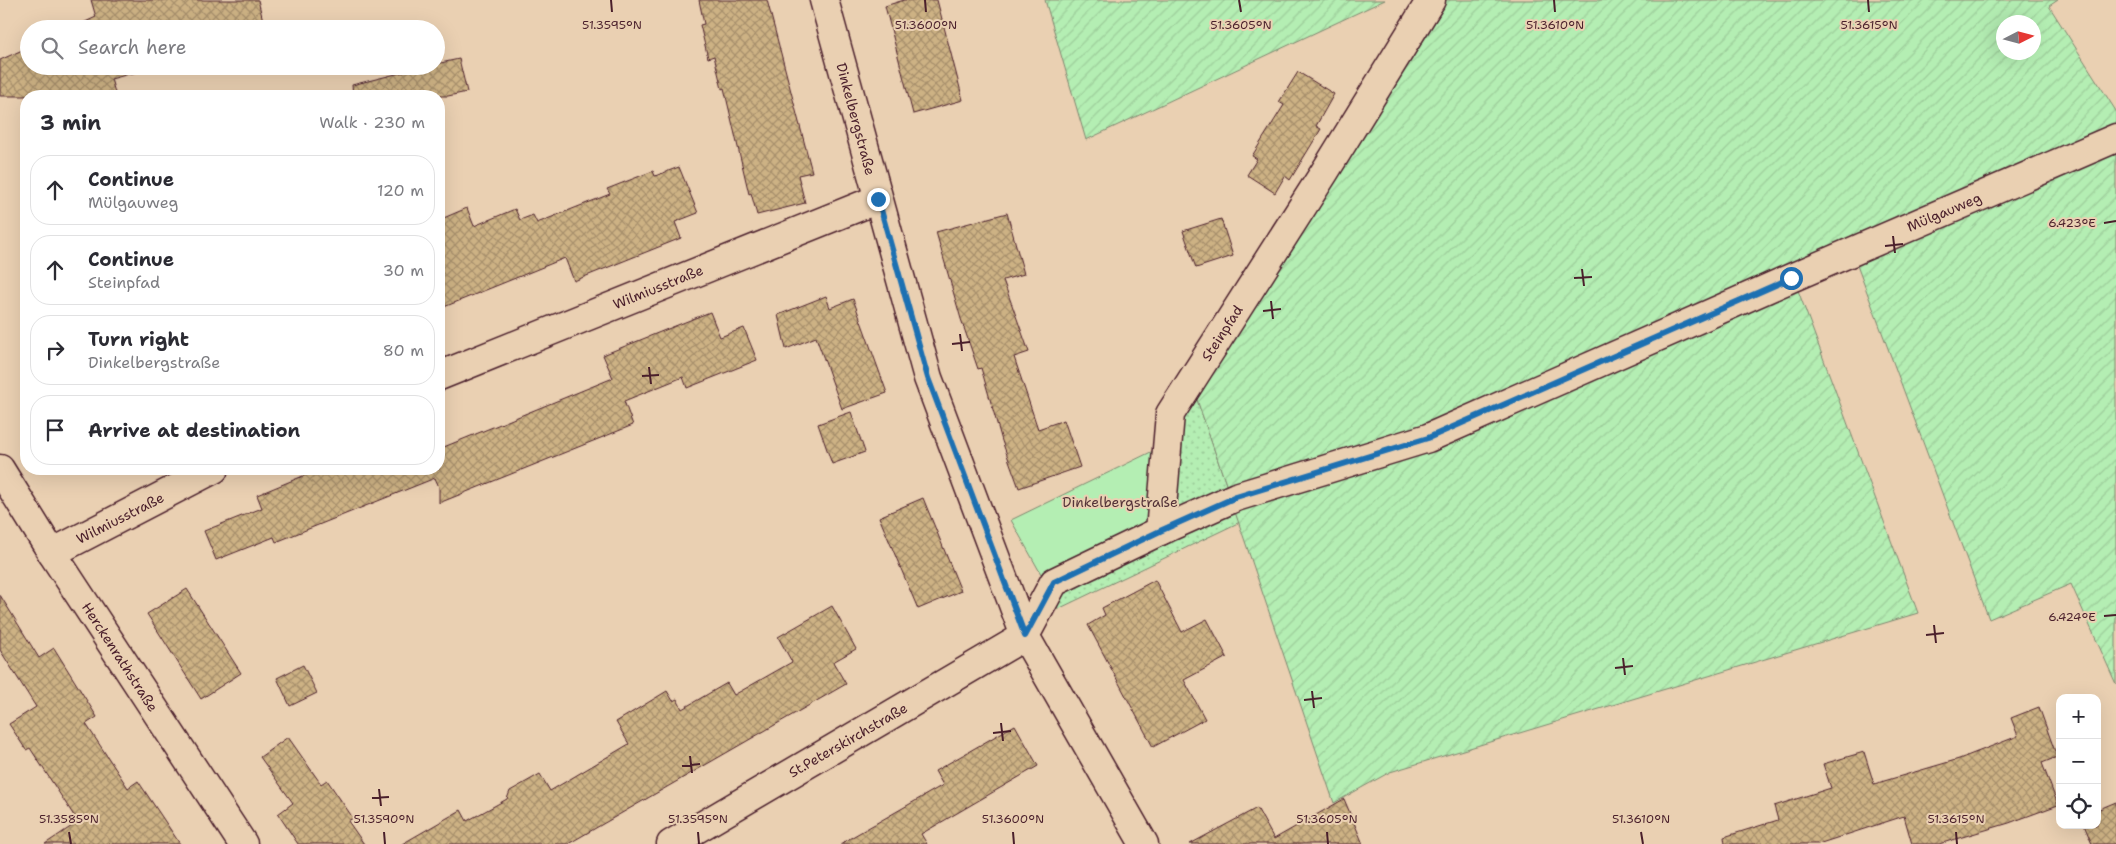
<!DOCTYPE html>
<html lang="en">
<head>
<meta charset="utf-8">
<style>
	body { margin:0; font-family:"Shantell Sans",sans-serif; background:#f7f7f7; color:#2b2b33 }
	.controls { position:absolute; right:15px; bottom:15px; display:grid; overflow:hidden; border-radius:10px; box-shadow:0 5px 20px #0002 }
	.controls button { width:45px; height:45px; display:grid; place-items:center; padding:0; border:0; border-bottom:1px solid #e1e1e2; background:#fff; color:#2b2b33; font:25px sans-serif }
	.compass { position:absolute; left:1996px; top:15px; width:45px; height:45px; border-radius:50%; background:#fff; box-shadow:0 5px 20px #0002; rotate:84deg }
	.stop { position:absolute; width:15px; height:15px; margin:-11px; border:4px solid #1f6fb2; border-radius:50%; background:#fff }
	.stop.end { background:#1f6fb2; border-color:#fff; box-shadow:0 1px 5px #0008 }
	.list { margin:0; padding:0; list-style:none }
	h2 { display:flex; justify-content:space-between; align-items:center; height:65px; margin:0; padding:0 20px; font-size:21px }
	h2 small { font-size:16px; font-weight:400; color:#7c7c81 }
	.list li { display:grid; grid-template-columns:32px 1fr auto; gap:15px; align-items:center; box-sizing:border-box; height:70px; margin:0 10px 10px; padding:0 10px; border:1px solid #e1e1e2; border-radius:20px }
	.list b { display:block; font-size:19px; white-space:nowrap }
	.list p { margin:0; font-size:16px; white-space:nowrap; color:#7c7c81 }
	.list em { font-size:16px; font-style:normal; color:#7c7c81 }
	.icon { flex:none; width:28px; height:28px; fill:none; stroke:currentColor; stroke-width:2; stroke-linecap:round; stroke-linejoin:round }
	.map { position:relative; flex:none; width:2116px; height:844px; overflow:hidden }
	.search { position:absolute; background:#fff; box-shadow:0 5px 20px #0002; left:20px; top:20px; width:425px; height:55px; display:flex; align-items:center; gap:12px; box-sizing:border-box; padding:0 18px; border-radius:28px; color:#7c7c81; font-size:19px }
	.panel { position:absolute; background:#fff; box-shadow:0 5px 20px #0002; left:20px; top:90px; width:425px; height:385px; border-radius:20px }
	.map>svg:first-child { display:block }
	.grass { fill:url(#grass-dots); stroke:#7f866f }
	.park { fill:#b4eeb3; stroke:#7f866f }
	.garden { fill:url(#garden-furrows); stroke:#7f866f; fill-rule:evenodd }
	.building { fill:url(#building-cross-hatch); stroke:#4a1f2b }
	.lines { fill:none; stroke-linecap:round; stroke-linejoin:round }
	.street-casing { stroke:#4a1f2b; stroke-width:31 }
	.street { stroke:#ead0b2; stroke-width:28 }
	.route { stroke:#1f6fb2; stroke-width:6 }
	.ticks { fill:none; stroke:#4a1f2b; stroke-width:2 }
	.labels { text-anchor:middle; stroke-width:4; stroke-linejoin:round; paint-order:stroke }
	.street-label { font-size:14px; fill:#4a1f2b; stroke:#ead0b2 }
	.park-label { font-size:14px; fill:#553439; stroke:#ead0b2 }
	.ticks-label { font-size:12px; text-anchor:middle; fill:#4a1f2b; stroke:#ead0b2; stroke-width:4; stroke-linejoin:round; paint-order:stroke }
</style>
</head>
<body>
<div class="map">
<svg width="2116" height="844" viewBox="0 0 2116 844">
	<defs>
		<pattern id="grass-dots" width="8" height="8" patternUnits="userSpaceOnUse" patternTransform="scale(1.25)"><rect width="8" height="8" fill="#b4eeb3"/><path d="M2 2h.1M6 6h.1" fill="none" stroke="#9ccc9a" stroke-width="1.8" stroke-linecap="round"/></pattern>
		<pattern id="garden-furrows" width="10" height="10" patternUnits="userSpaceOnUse" patternTransform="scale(1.25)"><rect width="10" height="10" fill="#b4eeb3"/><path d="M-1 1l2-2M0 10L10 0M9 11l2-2" fill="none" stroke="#9ccc9a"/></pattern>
		<pattern id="building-cross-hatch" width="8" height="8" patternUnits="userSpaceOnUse" patternTransform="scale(1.25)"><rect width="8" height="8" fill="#cdb284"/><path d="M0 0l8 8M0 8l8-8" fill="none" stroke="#a8906c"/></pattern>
	</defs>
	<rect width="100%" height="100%" fill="#ead0b2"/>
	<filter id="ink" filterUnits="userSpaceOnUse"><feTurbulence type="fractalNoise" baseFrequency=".02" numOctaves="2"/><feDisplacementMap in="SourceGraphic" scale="10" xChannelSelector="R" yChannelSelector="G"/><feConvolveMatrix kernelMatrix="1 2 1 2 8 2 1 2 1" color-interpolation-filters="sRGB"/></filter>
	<g filter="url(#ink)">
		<!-- grass -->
		<g class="grass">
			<path d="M1194,391l33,96 -48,22 -4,-4 1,-85z"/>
			<path d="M1234,509l6,13 -184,88 -5,-8 -1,-7z"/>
		</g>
		<!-- park -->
		<path class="park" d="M1155,450l-6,73 -108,51 -30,-54z"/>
		<!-- garden -->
		<g class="garden">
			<path d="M1045,0h340l-299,140z"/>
			<path d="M1440,0h618l-9,6 67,105v17l-310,128 -382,170 -197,61 -33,-96zM2004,22h30v30h-30z"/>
			<path d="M2116,150v534l-45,-100 -82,35 -134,-359z"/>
			<path d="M1796,285l122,328 -528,159 -56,31 -100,-294z"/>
		</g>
		<!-- building -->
		<g class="building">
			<path d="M91,0h167l7,29h-195l26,-12z"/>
			<path d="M699,0h68l45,172 -14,3 7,28 -48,12 -6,-22 -2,1 -25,-106 -2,1 -8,-33 -6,2 -8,-33 4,-1z"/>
			<path d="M904,0h33l26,100 -50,14 -28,-108z"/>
			<path d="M29,47v19h130l-48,13 5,17h-116v-36z"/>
			<path d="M459,59l8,33 -19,4h-95l-1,-11 76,-19h8v-2z"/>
			<path d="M1298,72l36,22 -18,32 5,3 -31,51 -5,-4 -10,17 -28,-18 10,-16 -5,-3 32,-51 -5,-3z"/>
			<path d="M679,167l19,46 -23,9 6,16 -107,43 -9,-23 -126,51v-89l28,-12 7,18 41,-17 5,11 13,-5 4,8 73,-29 -3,-5 46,-18 2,5z"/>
			<path d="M1007,213l17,61 -21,6 26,72 -15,5 24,72 26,-9 16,47 -61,21 -17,-47 -21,-73 -3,1 -17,-50 -25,-87z"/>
			<path d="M1221,219l12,37 -37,12 -13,-37z"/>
			<path d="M826,296l4,12 23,-9 34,94 -45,16 -26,-72 -30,12 -8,-34z"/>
			<path d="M710,312l10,25 24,-9 13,32 -70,28 -4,-11 -59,24 9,24 -194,78v-16l-4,-9 -159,64 -2,-5 -58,23 -12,-29 58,-23 -5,-13 63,-26h119v-20l174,-71 -10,-23z"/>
			<path d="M851,412l14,40 -33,12 -14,-40z"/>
			<path d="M923,498l38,93 -43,18 -39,-92z"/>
			<path d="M1155,580l27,52 25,-13 20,38 -43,23 21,39 -52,28 -65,-122 17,-10 -3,-7z"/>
			<path d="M187,589l54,84 -40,26 -54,-85z"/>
			<path d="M0,595l39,63 15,-10 43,69 -11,7 42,64 10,-7 42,63h-135l33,-22 -48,-74 -4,2 -17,-26 27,-17 -36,-57z"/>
			<path d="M832,606l24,43 -23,13 13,22 -278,160h-166l59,-34 6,11 40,-22 3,-8 30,-17 10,17 79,-47 -13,-22 51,-31 6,10 4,-2 5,10 45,-26 7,12 58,-33 -14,-25z"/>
			<path d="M303,665l14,28 -27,13 -13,-28z"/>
			<path d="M2039,707l18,50 -15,6 16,42 -49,18 -70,21h-27l-8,-28 -86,28h-93l-1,-7 54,-17 -4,-14 57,-18 -8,-24 41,-12 10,32 85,-25 59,-23 -7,-18z"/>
			<path d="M1015,725l23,41 -117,68 6,10h-87l103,-59 -8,-14z"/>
			<path d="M288,737l33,47 6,-4 26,38 -5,3 16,23h-66l-20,-30 15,-11 -33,-46z"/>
			<path d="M1344,799l19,45h-173l67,-36 17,31z"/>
			<path d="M2116,802v42h-24l-8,-19h13v-15z"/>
		</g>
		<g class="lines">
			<!-- street casing -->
			<g class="street-casing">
				<g id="street">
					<path d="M824,0l104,378 97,258 119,208"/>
					<path d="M439,376l439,-177"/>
					<path d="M0,469l52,84 191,291"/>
					<path d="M1160,531l76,-34 192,-59 363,-160 325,-140"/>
					<path d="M52,553l162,-84"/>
					<path d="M671,844l354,-208 29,-54 106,-51 10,-117 154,-241 107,-173"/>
				</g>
			</g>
			<!-- street -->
			<use href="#street" class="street"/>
		</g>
	</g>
	<g class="lines" filter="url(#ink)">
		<!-- route -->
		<path class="route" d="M878,199l50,179 97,258 29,-54 106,-51 76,-34 192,-59 363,-160"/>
	</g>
	<!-- ticks -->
	<path class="ticks" d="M611,0l1,12M925,0l1,12M1239,0l2,12M1554,0l1,12M1868,0l1,12M2104,223l12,-2M1893,236l2,17M1885,246l18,-2M1582,269l2,17M1574,278l18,-1M1271,301l2,18M1263,311l18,-2M960,334l2,17M952,344l18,-2M649,367l2,17M642,376l17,-1M2104,616l12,-1M1934,625l2,18M1926,635l18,-2M1623,658l2,17M1615,668l18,-2M1312,691l2,17M1304,700l18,-2M1001,723l2,18M993,733l18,-2M690,756l2,17M682,766l18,-2M379,789l2,17M372,798l17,-1M69,832l2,12M384,832l1,12M698,832l1,12M1013,832l1,12M1327,832l1,12M1641,832l2,12M1956,832l1,12"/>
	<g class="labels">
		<!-- street labels -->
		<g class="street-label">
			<text transform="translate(856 119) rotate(75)" y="5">Dinkelbergstraße</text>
			<text transform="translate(1944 212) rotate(-23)" y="5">Mülgauweg</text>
			<text transform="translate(658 287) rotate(-22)" y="5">Wilmiusstraße</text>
			<text transform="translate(1222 333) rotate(-57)" y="5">Steinpfad</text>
			<text transform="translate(120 518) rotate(-27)" y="5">Wilmiusstraße</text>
			<text transform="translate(120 657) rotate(57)" y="5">Herckenrathstraße</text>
			<text transform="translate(848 740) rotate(-30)" y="5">St.Peterskirchstraße</text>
		</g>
		<!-- park labels -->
		<g class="park-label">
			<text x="1120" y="507">Dinkelbergstraße</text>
		</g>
	</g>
	<g class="ticks-label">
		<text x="612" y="29">51.3595°N</text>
		<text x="926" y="29">51.3600°N</text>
		<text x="1241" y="29">51.3605°N</text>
		<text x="1555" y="29">51.3610°N</text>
		<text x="1869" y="29">51.3615°N</text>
		<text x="2072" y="227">6.423°E</text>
		<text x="2072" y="621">6.424°E</text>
		<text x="69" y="823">51.3585°N</text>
		<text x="384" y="823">51.3590°N</text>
		<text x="698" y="823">51.3595°N</text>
		<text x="1013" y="823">51.3600°N</text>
		<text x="1327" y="823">51.3605°N</text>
		<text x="1641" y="823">51.3610°N</text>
		<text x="1956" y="823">51.3615°N</text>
	</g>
</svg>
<div class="controls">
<button>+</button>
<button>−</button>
<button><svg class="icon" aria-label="locate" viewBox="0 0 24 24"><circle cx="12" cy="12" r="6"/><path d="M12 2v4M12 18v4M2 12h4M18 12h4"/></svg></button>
</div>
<svg class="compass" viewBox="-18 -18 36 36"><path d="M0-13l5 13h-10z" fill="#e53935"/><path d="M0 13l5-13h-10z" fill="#7c7c81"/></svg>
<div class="stop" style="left:1791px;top:278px"></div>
<div class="stop end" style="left:878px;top:199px"></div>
<div class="search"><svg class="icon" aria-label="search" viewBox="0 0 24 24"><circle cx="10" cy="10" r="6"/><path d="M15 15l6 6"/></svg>Search here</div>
<section class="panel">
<h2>3 min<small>Walk · 230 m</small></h2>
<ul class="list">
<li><svg class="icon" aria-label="ahead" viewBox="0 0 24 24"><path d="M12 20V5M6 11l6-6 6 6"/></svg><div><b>Continue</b><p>Mülgauweg</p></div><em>120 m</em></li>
<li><svg class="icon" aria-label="ahead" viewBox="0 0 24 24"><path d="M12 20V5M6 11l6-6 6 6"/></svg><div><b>Continue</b><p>Steinpfad</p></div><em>30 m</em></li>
<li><svg class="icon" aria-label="right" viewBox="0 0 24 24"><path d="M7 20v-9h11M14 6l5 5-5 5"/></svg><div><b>Turn right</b><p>Dinkelbergstraße</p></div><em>80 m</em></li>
<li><svg class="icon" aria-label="arrive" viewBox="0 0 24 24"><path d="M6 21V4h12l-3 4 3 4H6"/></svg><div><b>Arrive at destination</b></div></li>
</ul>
</section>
</div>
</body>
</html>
